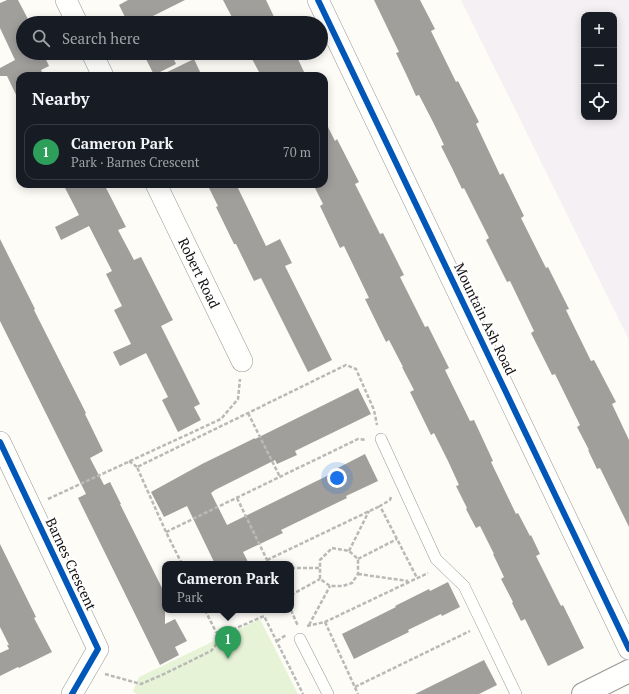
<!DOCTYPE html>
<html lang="en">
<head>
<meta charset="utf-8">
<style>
	body { margin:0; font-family:"PT Serif",serif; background:#242831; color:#f1f3f6 }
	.controls { position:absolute; right:12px; top:12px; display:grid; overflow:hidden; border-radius:8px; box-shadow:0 2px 10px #0003 }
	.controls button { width:36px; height:36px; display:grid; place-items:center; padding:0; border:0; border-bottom:1px solid #363941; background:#171b24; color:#f1f3f6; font:20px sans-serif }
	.you { position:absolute; left:337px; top:478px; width:14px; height:14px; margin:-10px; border:3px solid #fff; border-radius:50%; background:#1a73e8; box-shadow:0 0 0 6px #1a73e833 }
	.badge { display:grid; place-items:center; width:26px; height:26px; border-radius:50%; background:#ea580c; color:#fff; font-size:13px; font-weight:700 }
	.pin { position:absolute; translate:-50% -33px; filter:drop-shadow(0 1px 2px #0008) }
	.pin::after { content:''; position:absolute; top:21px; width:14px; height:12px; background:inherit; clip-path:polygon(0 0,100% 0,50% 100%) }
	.popup { position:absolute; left:162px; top:561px; width:132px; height:52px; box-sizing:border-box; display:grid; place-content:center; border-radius:8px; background:#171b24; filter:drop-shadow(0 1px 3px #0005); font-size:13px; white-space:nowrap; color:#9ea1a6 }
	.popup b { font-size:15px; color:#f1f3f6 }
	.popup::after { content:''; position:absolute; left:50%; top:100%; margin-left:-8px; border:8px solid transparent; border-top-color:#171b24 }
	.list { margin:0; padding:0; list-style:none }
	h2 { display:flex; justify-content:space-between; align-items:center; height:52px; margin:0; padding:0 16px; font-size:17px }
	h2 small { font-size:13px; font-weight:400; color:#9ea1a6 }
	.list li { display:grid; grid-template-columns:26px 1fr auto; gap:12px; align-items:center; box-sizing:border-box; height:56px; margin:0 8px 8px; padding:0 8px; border:1px solid #363941; border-radius:12px }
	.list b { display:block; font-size:15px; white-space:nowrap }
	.list p { margin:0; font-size:13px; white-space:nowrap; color:#9ea1a6 }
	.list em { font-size:13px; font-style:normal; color:#9ea1a6 }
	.icon { flex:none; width:22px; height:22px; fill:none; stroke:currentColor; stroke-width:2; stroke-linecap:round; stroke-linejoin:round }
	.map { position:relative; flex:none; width:629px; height:694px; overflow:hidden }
	.search { position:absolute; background:#171b24; box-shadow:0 2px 10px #0003; left:16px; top:16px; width:312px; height:44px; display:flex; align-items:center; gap:10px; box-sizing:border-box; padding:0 14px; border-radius:22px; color:#9ea1a6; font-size:15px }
	.panel { position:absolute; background:#171b24; box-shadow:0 2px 10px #0003; left:16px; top:72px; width:312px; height:116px; border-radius:12px }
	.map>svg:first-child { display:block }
	.industrial { fill:#f5f0f3; fill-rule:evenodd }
	.green { fill:#e7f3d7 }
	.building { fill:#a19f9c }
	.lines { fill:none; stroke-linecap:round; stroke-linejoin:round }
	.service-casing { stroke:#979795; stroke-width:12 }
	.minor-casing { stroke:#979795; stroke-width:22 }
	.tertiary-casing { stroke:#979795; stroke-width:24 }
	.path { stroke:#b9b9b8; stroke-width:2.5; stroke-dasharray:4 2; stroke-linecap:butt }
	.service { stroke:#fffffe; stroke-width:11 }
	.minor { stroke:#fffffe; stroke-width:21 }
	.tertiary { stroke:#fffffe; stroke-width:22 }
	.cycleway-casing { stroke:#fff; stroke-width:8 }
	.cycleway { stroke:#0057b8; stroke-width:6 }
	.labels { text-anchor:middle; stroke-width:4; stroke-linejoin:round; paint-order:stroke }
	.street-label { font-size:14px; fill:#111; stroke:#fff }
</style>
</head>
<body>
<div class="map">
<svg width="629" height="694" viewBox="0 0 629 694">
	<rect width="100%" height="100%" fill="#fdfcf7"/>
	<!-- industrial -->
	<path class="industrial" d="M461,0h168v340zM584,15h30v102h-30z"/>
	<!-- green -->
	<path class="green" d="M260,619l38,75h-162l-3,-3 6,-14z"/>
	<!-- building -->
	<g class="building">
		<path d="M7,0h11l12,23h-7v30h20l6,13 -8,4 3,6h-24v27l-13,-27h-7v-8l15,-8 -15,-32v-25z"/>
		<path d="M128,0h57l-32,16 3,7h-28l-9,-18z"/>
		<path d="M223,0h43l11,23h-42z"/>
		<path d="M374,0h46l15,29 -4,2 25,51 2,-1 21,41 -3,2 24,51 3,-2 21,43 -3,2 25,50 2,-1 21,42 -3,1 25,51 3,-1 22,42 -4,2 17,36v87l-29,-59 -3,1 -9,-19h1l-12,-23 3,-2 -25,-51 -3,1 -21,-42 3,-2 -24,-50 -3,1 -21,-42 3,-2 -25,-50 -2,1 -9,-19 -12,-24 3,-1 -11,-23 -14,-27 -3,1 -9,-20 -11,-23 3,-1z"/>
		<path d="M143,53h28l5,11 -22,11z"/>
		<path d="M249,53h46l11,23h-45z"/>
		<path d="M194,59l8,17h-43z"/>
		<path d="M324,119l11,22 2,-2 22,43 -4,2 25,50 3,-1 21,42 -4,2 25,50 3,-1 21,42 -4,2 25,51 4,-1 19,41 -2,1 25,52 2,-1 12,23 1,-1 9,19 -4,2 25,50 2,-1 21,43 -36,18 -23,-47 -4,2 -9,-18 1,-1 -12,-23 3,-2 -11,-23h1l-14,-28 -4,2 -10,-19 1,-1 -11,-22 3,-1 -11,-24 -14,-28 -3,2 -21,-43 4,-2 -12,-23h1l-14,-27 -3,2 -21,-43 4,-1 -25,-52 -4,2 -20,-42 3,-2 -10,-20h11z"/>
		<path d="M63,184h41l22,43 -8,3 16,30 7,-3 32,63 -12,6 39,78 -6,3 7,13 -23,12 -16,-32 6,-3 -22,-44 -26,13 -7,-14 18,-8 -17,-34 8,-4 -16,-32 6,-3 -23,-45 -28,14 -6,-13 24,-12z"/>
		<path d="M207,184h29l30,62 14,-7 12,24 -7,3 47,94 -24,12 -47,-94 -7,3 -18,-37h-2l-18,-37 2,-1z"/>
		<path d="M0,239l35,70 -1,1 52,103 -1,1 18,37 -13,7 14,27 6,-3 11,22h-1l45,90v30l10,-5 12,22 -12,6 4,8 -19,10 -82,-167 8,-4 -86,-173z"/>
		<path d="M358,388l13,26 -76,37 2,4 -20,9 -2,-4 -60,30 -4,3 16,32 106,-52 -1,-2 33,-17 13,27 -32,15 1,2 -66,32 2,3 -40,19 6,12h-34l-28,-58 -23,11 -13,-25 51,-28 53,-26v1z"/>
		<path d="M0,544l36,73 -2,1 18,34 -33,16 -1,-1 -18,9v-23l9,-4 -2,-4h2l-9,-18z"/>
		<path d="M448,582l12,25 -18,9 -1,-2 -33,16 1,2 -55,27 -12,-25 54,-27 -1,-1 34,-17 1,2z"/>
		<path d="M484,660l13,25 -18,9h-64z"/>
	</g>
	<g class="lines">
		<!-- service casing -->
		<g class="service-casing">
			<g id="service">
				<path d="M381,439l55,120 28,27 52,108"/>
				<path d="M300,639l28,55"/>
			</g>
		</g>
		<!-- minor casing -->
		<g class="minor-casing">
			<g id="minor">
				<path d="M66,0l11,23"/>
				<path d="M318,0l311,649"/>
				<path d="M92,53l11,23"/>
				<path d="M156,184l86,177"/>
				<path d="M0,442l98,207 -26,45"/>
			</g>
		</g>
		<!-- tertiary casing -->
		<g class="tertiary-casing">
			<path id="tertiary" d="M583,694l46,-23"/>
		</g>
		<!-- path -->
		<g class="path">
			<path d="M248,413l32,64"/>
			<path d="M129,461l8,6"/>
			<path d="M391,497l-1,3 -10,6 37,72"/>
			<path d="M237,498l32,66"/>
			<path d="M48,499l173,-80 17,-20 2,-20"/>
			<path d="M166,532l192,-93 8,1"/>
			<path d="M332,548l17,3 9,8v15l-6,9 -9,3h-13l-10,-7v-19z"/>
			<path d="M349,551l20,-40"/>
			<path d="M358,559l39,-20"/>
			<path d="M267,560l113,-54"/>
			<path d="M182,564l-16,-32 -26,-58 -3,-7 111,-54 98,-48 10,4 18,41 3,15"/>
			<path d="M291,568h28"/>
			<path d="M358,574l50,7"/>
			<path d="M291,595l29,-16"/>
			<path d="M205,610l11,22 9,1 39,-17 39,78"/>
			<path d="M291,610l7,16"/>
			<path d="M325,622l33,72"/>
			<path d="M309,625l21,-39"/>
			<path d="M307,626l18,-4 103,-49"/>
			<path d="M277,641l9,-6"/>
			<path d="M105,674l36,10 23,-10 47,-23 14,-18"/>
			<path d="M355,687l115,-56"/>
		</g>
		<!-- service -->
		<use href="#service" class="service"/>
		<!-- minor -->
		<use href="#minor" class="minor"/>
		<!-- tertiary -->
		<use href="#tertiary" class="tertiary"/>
		<!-- cycleway casing -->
		<g class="cycleway-casing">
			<g id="cycleway">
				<path d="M318,0l311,649"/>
				<path d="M0,442l98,207 -26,45"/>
			</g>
		</g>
		<!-- cycleway -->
		<use href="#cycleway" class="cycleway"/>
	</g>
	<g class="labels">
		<!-- street labels -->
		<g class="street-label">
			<text transform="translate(199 273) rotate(64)" y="5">Robert Road</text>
			<text transform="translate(485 319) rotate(64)" y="5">Mountain Ash Road</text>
			<text transform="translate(71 564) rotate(65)" y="5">Barnes Crescent</text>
		</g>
	</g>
</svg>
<div class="controls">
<button>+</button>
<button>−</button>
<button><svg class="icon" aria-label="locate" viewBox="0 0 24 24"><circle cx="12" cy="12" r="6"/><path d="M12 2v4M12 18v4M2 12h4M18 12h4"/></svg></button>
</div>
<div class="you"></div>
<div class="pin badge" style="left:228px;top:659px;background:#2e9e5b">1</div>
<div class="popup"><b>Cameron Park</b>Park</div>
<div class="search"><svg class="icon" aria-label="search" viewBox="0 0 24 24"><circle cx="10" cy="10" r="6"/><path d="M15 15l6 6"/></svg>Search here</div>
<section class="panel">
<h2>Nearby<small></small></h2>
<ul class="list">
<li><span class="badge" style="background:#2e9e5b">1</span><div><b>Cameron Park</b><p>Park · Barnes Crescent</p></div><em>70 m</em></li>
</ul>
</section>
</div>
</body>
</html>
